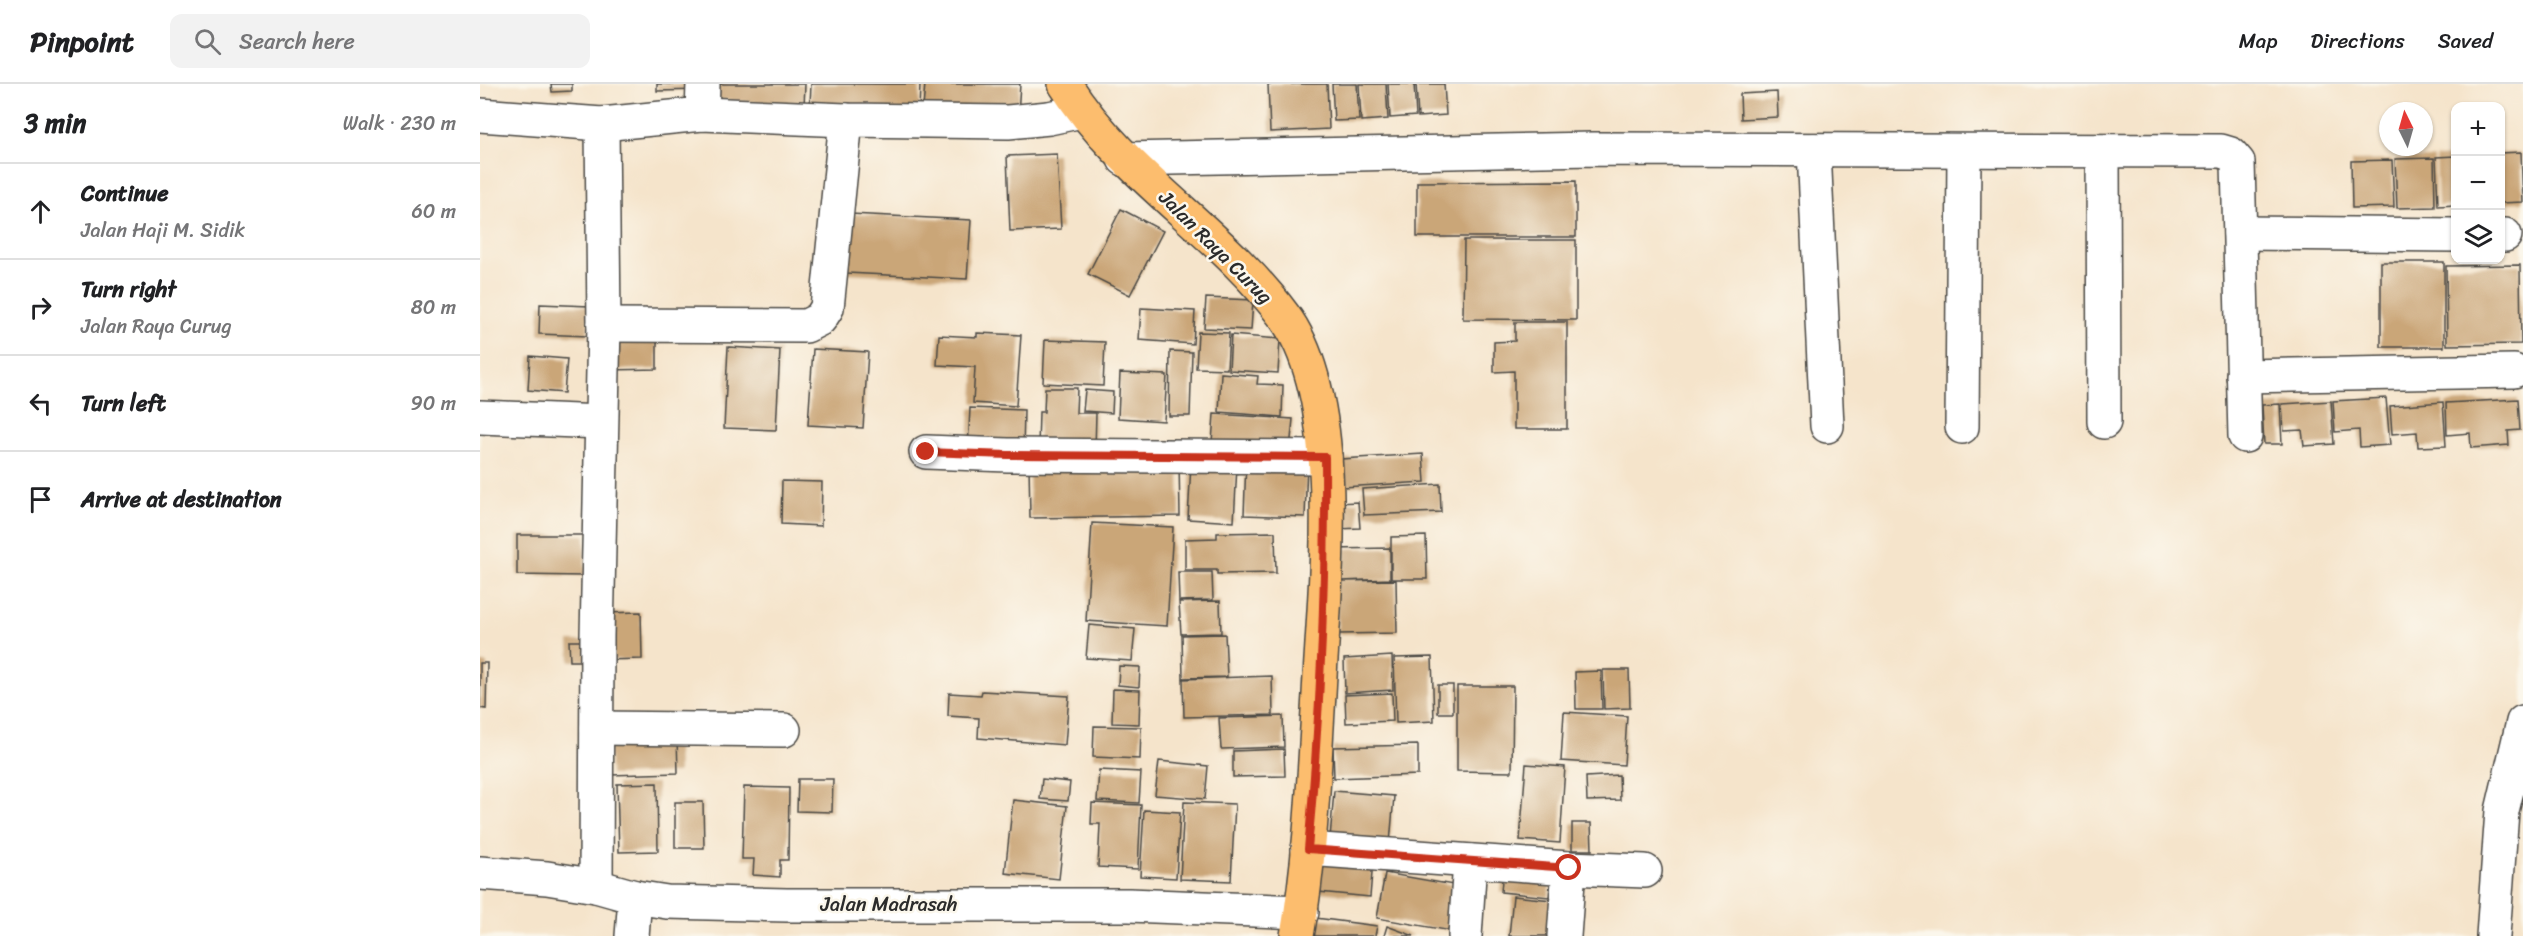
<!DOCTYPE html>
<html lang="en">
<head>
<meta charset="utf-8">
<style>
	body { margin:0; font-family:Sriracha,sans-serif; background:#f2f2f2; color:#202124 }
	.controls { position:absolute; right:18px; top:18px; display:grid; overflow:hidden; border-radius:12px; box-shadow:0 2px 4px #0004 }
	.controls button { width:54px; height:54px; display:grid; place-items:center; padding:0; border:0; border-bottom:2px solid #e0e0e0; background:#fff; color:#202124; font:30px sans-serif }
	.compass { position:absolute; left:1899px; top:18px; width:54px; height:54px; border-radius:50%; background:#fff; box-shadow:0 2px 4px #0004; rotate:355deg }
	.stop { position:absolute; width:18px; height:18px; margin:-14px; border:4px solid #c8321e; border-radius:50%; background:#fff }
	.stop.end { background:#c8321e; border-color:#fff; box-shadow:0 2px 6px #0008 }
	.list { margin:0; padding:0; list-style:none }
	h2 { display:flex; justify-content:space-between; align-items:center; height:78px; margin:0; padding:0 24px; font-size:26px }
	h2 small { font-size:20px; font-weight:400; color:#757577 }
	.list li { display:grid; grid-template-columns:39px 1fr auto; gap:18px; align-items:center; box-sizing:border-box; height:96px; padding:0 24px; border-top:2px solid #e0e0e0 }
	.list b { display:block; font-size:22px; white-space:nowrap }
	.list p { margin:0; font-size:20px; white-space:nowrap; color:#757577 }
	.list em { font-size:20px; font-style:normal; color:#757577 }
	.icon { flex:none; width:33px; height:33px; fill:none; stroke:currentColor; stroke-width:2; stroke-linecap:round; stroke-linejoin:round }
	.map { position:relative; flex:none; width:2043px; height:852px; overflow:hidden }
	header { display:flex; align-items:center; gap:36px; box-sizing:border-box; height:84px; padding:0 30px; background:#fff; border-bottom:2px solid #e0e0e0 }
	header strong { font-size:28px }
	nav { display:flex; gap:33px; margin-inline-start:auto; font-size:21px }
	.search { width:420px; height:54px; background:#f2f2f2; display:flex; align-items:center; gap:15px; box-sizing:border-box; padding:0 21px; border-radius:12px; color:#757577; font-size:22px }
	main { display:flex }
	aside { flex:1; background:#fff }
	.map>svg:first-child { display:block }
	.building { fill:#caa678 }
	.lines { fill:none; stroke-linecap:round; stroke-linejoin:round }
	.minor-casing { stroke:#494743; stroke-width:36 }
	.major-casing { stroke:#494743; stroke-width:36 }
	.minor { stroke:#fff; stroke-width:33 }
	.major { stroke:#fcbd6e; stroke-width:33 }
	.route { stroke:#c8321e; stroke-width:8 }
	.labels { text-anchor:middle; stroke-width:5; stroke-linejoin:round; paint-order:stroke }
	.street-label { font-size:20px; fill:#2b2b2b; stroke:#fbf7ec }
</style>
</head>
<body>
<header>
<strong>Pinpoint</strong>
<div class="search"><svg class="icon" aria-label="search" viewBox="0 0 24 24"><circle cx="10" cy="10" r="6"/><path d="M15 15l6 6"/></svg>Search here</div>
<nav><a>Map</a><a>Directions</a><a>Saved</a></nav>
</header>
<main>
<aside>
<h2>3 min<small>Walk · 230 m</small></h2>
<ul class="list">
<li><svg class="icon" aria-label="ahead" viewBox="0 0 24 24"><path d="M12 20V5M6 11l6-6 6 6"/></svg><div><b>Continue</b><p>Jalan Haji M. Sidik</p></div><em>60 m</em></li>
<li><svg class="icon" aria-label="right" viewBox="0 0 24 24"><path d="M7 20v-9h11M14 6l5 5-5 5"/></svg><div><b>Turn right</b><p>Jalan Raya Curug</p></div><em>80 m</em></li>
<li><svg class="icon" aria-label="left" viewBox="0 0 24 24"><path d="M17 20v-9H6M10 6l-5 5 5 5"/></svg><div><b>Turn left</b></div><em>90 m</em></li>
<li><svg class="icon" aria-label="arrive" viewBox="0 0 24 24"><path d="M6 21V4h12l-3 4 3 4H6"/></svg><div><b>Arrive at destination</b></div></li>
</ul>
</aside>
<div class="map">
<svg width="2043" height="852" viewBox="0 0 2043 852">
	<rect width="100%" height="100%" fill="#fbf7ec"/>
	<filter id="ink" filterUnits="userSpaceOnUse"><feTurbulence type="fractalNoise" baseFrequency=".0167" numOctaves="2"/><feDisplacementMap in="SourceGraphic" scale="12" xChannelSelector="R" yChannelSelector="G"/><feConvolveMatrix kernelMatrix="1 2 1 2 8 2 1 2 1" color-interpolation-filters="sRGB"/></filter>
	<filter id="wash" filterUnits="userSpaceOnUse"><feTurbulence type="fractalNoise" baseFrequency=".008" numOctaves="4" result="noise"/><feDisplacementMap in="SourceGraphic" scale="24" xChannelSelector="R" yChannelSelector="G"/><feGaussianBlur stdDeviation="1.35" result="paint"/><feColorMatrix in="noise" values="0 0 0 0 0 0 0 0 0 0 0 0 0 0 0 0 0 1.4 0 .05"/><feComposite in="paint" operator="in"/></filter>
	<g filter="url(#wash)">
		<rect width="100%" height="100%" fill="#f5e4cb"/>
		<g id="blocks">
			<!-- building -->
			<g class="building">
				<path d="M71,0h21v7l-20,1z"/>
				<path d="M177,0h43l1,6 -44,1z"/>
				<path d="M228,0h97l-1,22 -98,-7z"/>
				<path d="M331,0h109l-1,27 -109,-6z"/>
				<path d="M445,0h95l-2,30 -95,-6z"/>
				<path d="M788,0h59l2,45 -59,3z"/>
				<path d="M852,0h25l2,36 -25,1z"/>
				<path d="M879,0h27l2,35 -27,2z"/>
				<path d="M908,0h26l2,32 -26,2z"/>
				<path d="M936,0h28l2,31 -28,2z"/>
				<path d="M1297,8l1,25 -37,2 -1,-25z"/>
				<path d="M2041,68l2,50 -23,1v-50z"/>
				<path d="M577,70l4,75 -51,2 -3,-75z"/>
				<path d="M1976,72v49l-18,1 -2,-49z"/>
				<path d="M1954,74l1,49 -38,1 -2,-49z"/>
				<path d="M1912,76l2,47 -42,1 -1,-47z"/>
				<path d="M1096,97v56h-159v-55z"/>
				<path d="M641,125l42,22 -33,64 -42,-21z"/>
				<path d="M370,130l121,6 -4,59 -120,-6z"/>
				<path d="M984,156h112v80l-113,-1z"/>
				<rect x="1901" y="178" width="63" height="85"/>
				<path d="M2040,181l1,79 -74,1 -1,-79z"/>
				<path d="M726,214l47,2 -2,30 -47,-2z"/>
				<path d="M60,220l49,2 -1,30 -49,-2z"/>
				<path d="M661,224l54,3 -2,33 -54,-4z"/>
				<path d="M1035,238h52v107h-53v-58l-20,1v-30l21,-1z"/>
				<path d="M129,244h48v41l-48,1z"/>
				<path d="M718,248l31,1 -2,36 -31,-1z"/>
				<path d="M497,249l44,2 -5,71 -43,-3 2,-36 -38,-2 2,-30 38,2z"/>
				<path d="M751,251l49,4 -2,34 -49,-3z"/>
				<path d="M565,256l60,2 -2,44 -60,-3z"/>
				<path d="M248,263l52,3 -4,80 -52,-2z"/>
				<path d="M333,265l55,3 -5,76 -55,-3z"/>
				<path d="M690,267l22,1 -2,64h-21z"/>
				<path d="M50,272l37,3 -3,34 -36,-3z"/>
				<path d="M640,289l47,2 -3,46 -46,-3z"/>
				<path d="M741,289l37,3 -1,8 26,1 -1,32 -63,-5z"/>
				<path d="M565,304h32l-1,25h20l-1,37 -57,-2 1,-36h5z"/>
				<path d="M605,306l28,2 -1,21 -29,-2z"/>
				<path d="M1906,314l4,47 -30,2 -1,-17 -24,2 -2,-31z"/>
				<path d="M2038,315l2,31 -12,1 1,14 -38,3 -1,-15 -23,2 -1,-32z"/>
				<path d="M1851,317l3,43 -30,2 -2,-16 -18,1 -2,-27z"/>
				<path d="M1963,318l3,44 -28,1 -1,-15 -25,2 -2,-28z"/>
				<path d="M1800,320l2,40h-18l-2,-39z"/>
				<path d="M490,324l54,2 -1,41 -55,-2z"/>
				<path d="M734,330l79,5 -3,30 -78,-6z"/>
				<path d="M943,370l2,28 -82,5 -2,-28z"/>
				<path d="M766,377l61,2 -2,54 -61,-2z"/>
				<path d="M699,378l1,54 -150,2 -1,-54z"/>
				<path d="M711,380l46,2 -3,56 -46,-3z"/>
				<path d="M302,397l40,1 -1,44 -40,-2z"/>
				<path d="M960,400l1,28 -77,3 -2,-26z"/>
				<path d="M878,418l2,26 -22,1 -1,-26z"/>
				<path d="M612,439l81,4 -6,99 -81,-5z"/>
				<path d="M795,448l1,41 -59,1v-4h-32v-31l32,-1v-5z"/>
				<path d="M37,451h68v41l-68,-1z"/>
				<path d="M946,452l1,43h-36v-42z"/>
				<path d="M910,464v31l-48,2 54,-1 1,53 -59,1 -5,-85z"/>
				<path d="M698,488h34l1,28 -34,1z"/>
				<path d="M740,517l1,32 -40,1 -2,-32z"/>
				<path d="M161,528l1,47 -38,1 -1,-47z"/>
				<path d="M609,541l46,4 -3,32 -46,-3z"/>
				<path d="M745,550l2,43 -44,1 -1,-43z"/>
				<path d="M89,557h18l1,20h-18z"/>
				<path d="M912,572l1,34 -48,3 -1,-34z"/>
				<path d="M952,573l2,64 -38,2 -2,-65z"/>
				<path d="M0,579h7l-1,46 -6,-1z"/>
				<path d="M639,582l21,1 -1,20 -21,-2z"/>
				<path d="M1123,586h26l1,38 -26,1z"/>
				<path d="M1121,587l1,38h-26l-1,-37z"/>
				<path d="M792,592l1,39 -89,2 -1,-38z"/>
				<rect x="958" y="601" width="15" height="28"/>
				<path d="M977,602h56l-1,86 -55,-1z"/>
				<path d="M633,605l27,1 -1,34 -27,-1z"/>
				<path d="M502,607l87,5 -4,49 -87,-7 1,-20 -31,-2 1,-23 32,2z"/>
				<path d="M912,609l1,28 -47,2 -1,-28z"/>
				<path d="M1084,628l63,4 -3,49 -63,-4z"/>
				<path d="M803,632l1,31 -63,2 -2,-31z"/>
				<path d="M614,642l47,1 -1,32 -47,-2z"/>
				<path d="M197,653l1,36 -68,2 -1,-36z"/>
				<path d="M938,661v30l-84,3 -1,-31z"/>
				<path d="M804,665l1,27 -52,1v-26z"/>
				<path d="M679,677l49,5 -3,33 -50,-4z"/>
				<path d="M1046,680l39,3 -5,76 -40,-3z"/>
				<path d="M619,686l42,2 -2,31 -42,-2z"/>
				<path d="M1139,691l1,25 -33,1 -1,-24z"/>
				<path d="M318,695h35l-1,33 -35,-1z"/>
				<path d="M562,695l28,3 -2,19 -28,-2z"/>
				<path d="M177,699l1,68 -39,1 -2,-68z"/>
				<path d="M264,703l45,1 -1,72h-8v17l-27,-2 1,-16h-12z"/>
				<path d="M854,707l60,5 -4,47 -60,-5z"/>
				<path d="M533,716l54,6 -8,73 -54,-6z"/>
				<path d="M195,718h28l1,46h-29z"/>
				<path d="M704,718l51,2 -4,77 -51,-2z"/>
				<path d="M612,719l49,2 -3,64 -40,-2 2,-43h-9z"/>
				<path d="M664,726l36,2 -4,66 -36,-2z"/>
				<path d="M1092,739h19l1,27h-20z"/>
				<path d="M842,772l51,4 -3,37 -51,-5z"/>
				<path d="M1023,784l48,4 -2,25 -48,-5z"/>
				<path d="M905,789l80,14 -8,45 -80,-14z"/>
				<path d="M1033,812l39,4 -4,36h-39z"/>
				<path d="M828,833l69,9 -2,10h-70z"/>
				<path d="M907,842l27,10h-30z"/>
			</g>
		</g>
	</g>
	<g filter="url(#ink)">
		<use href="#blocks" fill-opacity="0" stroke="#494743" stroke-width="1.5"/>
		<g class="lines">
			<!-- minor casing -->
			<g class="minor-casing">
				<g id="minor">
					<path d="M222,30l1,-30"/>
					<path d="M0,31l122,9 100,-10 144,6 162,2 41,-4 33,-7"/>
					<path d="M1334,66l13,276"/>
					<path d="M1623,68l1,270"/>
					<path d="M644,75l469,-10 628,2 10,3 7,8 7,274"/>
					<path d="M1760,149l216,2"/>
					<path d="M2020,151h5"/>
					<path d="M124,241l202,1 14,-7 7,-11 19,-188"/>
					<path d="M1763,292l271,-5"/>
					<path d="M0,333l121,5"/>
					<path d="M1482,343l2,-275"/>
					<path d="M446,368l82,3 317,2"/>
					<path d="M117,644l187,2"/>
					<path d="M828,765l261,19 76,3"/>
					<path d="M0,789l67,5 49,8 39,11 32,5 120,3h342l173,7"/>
					<path d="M116,802l1,-250 7,-311 -2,-201"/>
					<path d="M152,852l3,-39"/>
					<path d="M985,852l5,-75"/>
					<path d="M1084,852l5,-68"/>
					<path d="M2013,852l9,-125 21,-89"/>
				</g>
			</g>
			<!-- major casing -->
			<g class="major-casing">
				<path id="major" d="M585,0c57,91 155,146 219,232 63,85 40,274 35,378 -5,80 -8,162 -22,242"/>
			</g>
			<!-- minor -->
			<use href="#minor" class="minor"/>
			<!-- major -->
			<use href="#major" class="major"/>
		</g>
	</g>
	<g class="lines" filter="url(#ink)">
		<!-- route -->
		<path class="route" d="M446,368l82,3 317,2c1,131 -5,262 -17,392l261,19"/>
	</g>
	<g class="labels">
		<!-- street labels -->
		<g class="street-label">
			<text transform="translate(736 163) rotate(45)" y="7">Jalan Raya Curug</text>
			<text x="409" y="827">Jalan Madrasah</text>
		</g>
	</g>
</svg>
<div class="controls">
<button>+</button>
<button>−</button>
<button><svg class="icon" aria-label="layers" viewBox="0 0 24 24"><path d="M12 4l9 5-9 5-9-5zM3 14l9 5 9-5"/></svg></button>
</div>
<svg class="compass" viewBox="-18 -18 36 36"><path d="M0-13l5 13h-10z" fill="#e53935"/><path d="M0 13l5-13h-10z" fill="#757577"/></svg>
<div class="stop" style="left:1089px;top:784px"></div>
<div class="stop end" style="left:446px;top:368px"></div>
</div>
</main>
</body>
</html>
